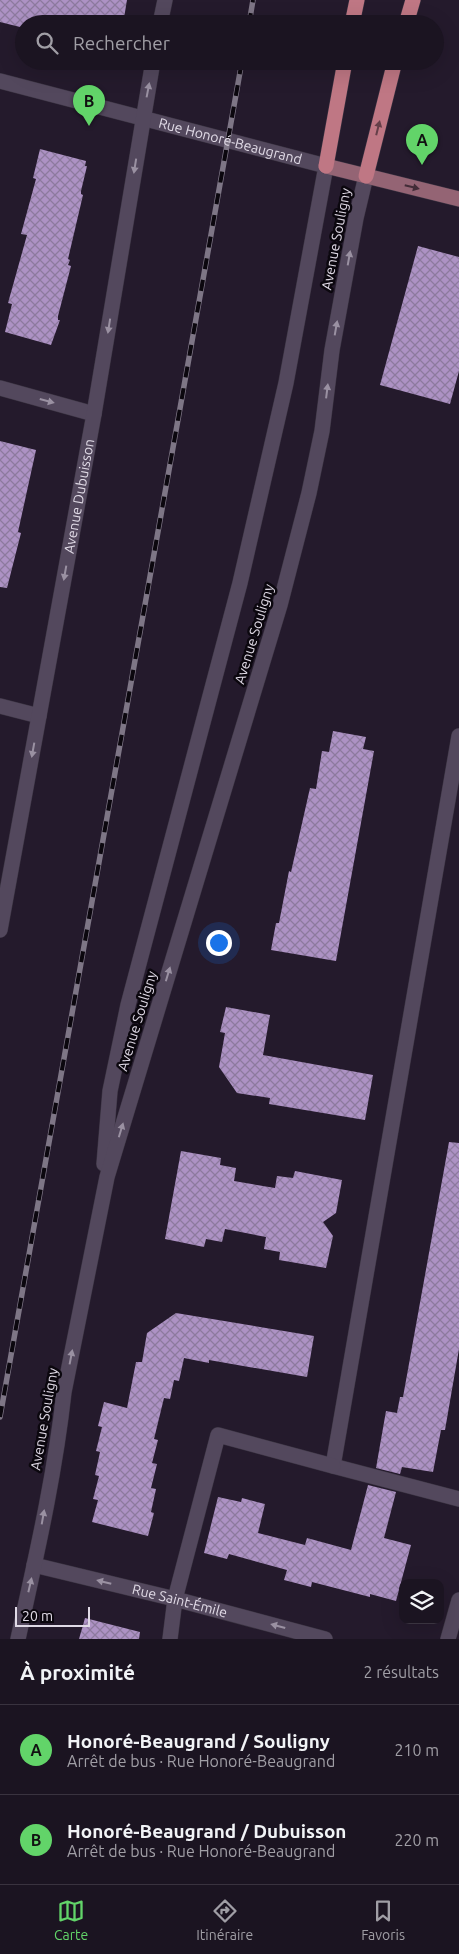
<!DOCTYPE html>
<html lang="fr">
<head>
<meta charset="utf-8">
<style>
	body { margin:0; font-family:Ubuntu,sans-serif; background:#28212e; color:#f1f3f6 }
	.controls { position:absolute; right:15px; bottom:15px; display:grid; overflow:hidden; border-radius:10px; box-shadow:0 5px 20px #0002 }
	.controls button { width:45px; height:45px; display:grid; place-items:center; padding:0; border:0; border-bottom:1px solid #39333f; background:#1b1421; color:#f1f3f6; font:25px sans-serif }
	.scale { position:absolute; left:15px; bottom:12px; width:75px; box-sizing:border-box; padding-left:5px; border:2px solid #e0dae6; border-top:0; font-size:14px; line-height:18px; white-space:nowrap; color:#e0dae6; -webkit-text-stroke:4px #0b070e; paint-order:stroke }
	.you { position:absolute; left:218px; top:942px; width:18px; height:18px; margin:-12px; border:4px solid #fff; border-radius:50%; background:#1a73e8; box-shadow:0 0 0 8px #1a73e833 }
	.badge { display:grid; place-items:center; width:32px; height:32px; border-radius:50%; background:#62d469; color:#111; font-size:16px; font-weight:700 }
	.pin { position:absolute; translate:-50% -41px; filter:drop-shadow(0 1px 2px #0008) }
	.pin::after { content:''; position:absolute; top:26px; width:18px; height:15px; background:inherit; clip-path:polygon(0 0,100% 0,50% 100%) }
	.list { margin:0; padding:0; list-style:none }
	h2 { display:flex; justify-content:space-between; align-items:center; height:65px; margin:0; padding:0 20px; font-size:21px }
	h2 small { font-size:16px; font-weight:400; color:#a09ea5 }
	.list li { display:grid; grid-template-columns:32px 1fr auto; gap:15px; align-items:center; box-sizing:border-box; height:90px; padding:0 20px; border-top:1px solid #39333f }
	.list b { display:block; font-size:19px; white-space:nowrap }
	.list p { margin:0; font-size:16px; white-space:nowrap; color:#a09ea5 }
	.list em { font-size:16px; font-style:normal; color:#a09ea5 }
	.icon { flex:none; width:28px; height:28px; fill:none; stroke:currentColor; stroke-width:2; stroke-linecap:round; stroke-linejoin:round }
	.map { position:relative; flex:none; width:459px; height:1639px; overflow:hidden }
	.search { position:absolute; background:#1b1421; box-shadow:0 5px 20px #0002; left:15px; right:15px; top:15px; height:55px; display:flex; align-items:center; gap:12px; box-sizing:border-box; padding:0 18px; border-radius:28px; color:#a09ea5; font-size:19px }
	.sheet { height:245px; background:#1b1421 }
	nav { display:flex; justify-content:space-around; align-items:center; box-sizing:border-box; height:70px; border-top:1px solid #39333f; background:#1b1421; font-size:14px; color:#a09ea5 }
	nav a { display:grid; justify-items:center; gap:2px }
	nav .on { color:#62d469 }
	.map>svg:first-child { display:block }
	.building { fill:url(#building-cross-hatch) }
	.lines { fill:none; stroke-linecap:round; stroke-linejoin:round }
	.minor-casing { stroke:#3b3442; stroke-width:16 }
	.major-casing { stroke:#3b3442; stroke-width:16 }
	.highway-casing { stroke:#3b3442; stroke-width:16 }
	.minor { stroke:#53485d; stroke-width:15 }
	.major { stroke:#946474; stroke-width:15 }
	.highway { stroke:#bf7784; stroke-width:15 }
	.rail-casing { stroke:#7e7686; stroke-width:5.5 }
	.rail { stroke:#0b070e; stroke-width:4; stroke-dasharray:11; stroke-linecap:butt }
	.oneway { fill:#9a91a2 }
	.oneway2 { fill:#653f49 }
	.oneway3 { fill:#422c37 }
	.labels { text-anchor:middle; stroke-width:5; stroke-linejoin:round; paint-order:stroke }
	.street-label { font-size:14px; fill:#e0dae6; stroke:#0b070e }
</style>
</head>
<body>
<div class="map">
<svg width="459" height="1639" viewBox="0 0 459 1639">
	<defs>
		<pattern id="building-cross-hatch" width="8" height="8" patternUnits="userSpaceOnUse" patternTransform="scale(1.25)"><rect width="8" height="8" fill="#ad92c4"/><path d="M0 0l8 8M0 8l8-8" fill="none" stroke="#8d7a9e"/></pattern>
	</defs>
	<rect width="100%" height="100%" fill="#241a2c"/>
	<!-- building -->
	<g class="building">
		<path d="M0,0h127l-4,24h-99v4l-24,-6z"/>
		<path d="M40,149l46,12 -1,5h2l-6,25v3l2,1 -15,64 2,1 -2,5 3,1 -13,50v4h2l-9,25 -46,-13 7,-28 -4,-1 19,-68 -6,-1 15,-55 -3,-1z"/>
		<path d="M418,246l41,11v114l-9,33 -70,-19z"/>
		<path d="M0,441l36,9 -18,82 3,1 -14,55 -7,-1z"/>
		<path d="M333,731l33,6 -3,12 11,2 -38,210 -65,-11 5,-27h3l10,-52 2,1 19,-84 6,1 6,-38 7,1z"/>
		<path d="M226,1007l44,8 -7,40 110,20 -8,45 -96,-16 1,-6 -33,-5 -18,-26 6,-34 -5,-1z"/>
		<path d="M449,1142l10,1v206l-14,81h-4l-8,42 -31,-5 -2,7 -24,-6 10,-57 11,2 3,-16h3z"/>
		<path d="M181,1151l40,7 -1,7 16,3 -2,13 41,7 2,-12 16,2 2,-7 47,9 -6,33 -13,9 10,14 -7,32 -47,-8 1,-8 -16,-3 2,-12 -41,-8 -3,13 -16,-3 -2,8 -39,-8z"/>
		<path d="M176,1313l138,23 -7,41 -98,-17v3l-25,-5 -5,23 -5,-1 -4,19 -6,-1 -10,41 4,1 -6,23 5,1 -6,24 5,1 -5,23 3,1 -6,23 -56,-14 6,-22 -5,-1 6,-23 -4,-1 5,-23 -4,-1 6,-24 -4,-1 6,-24 23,6 9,-46h6l5,-29z"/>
		<path d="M368,1485l28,7 -12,46 27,7 -15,56 -26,-7v3l-58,-15 -1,5 -27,-7 3,-10 -58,-16 -2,5 -23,-6 14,-56 23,5 1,-4 23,6 -7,29 47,12 2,-7 44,12z"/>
		<path d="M85,1618l55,14 -1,7h-60z"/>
	</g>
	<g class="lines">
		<!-- minor casing -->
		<g class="minor-casing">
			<g id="minor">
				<path d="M160,24l5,-24"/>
				<path id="s1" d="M0,81l326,85 -40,217 -46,200 -112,422 -18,86 -6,73"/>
				<path d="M0,388l94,26"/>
				<path d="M0,706l39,10"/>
				<path d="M459,736l-126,730 126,33"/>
				<path id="s2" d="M0,930l94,-516 59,-353"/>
				<path id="s3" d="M34,1565l141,34 150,40"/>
				<path d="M18,1639c18,-82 37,-164 46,-247l43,-215 173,-572 29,-112 13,-62 10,-81 24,-132 10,-42"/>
				<path d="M170,1639l5,-40 43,-164 115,31"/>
				<path d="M448,1639l11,-39"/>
			</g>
		</g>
		<!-- major casing -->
		<g class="major-casing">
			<path id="major" d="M326,166l133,33"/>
		</g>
		<!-- highway casing -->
		<g class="highway-casing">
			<g id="highway">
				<path d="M352,24l5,-24"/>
				<path d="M406,24l7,-24"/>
				<path d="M326,166l19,-105"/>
				<path d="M366,176l29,-115"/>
			</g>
		</g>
		<!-- minor -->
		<use href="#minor" class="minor"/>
		<!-- major -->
		<use href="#major" class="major"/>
		<!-- highway -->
		<use href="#highway" class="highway"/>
		<!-- rail casing -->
		<g class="rail-casing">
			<g id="rail">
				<path d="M249,24l4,-24"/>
				<path d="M0,1417l242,-1356"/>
			</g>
		</g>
		<!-- rail -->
		<use href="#rail" class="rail"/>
	</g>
	<!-- one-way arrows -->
	<defs><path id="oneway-solid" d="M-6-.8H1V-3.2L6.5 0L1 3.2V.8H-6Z" transform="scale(1.25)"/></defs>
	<g class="oneway">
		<use href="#oneway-solid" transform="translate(148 90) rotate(-79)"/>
		<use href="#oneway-solid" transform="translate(135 166) rotate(99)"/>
		<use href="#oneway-solid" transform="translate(349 258) rotate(-80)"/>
		<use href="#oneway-solid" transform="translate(109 326) rotate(99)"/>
		<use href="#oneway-solid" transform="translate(336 328) rotate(-80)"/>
		<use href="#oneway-solid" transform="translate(327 391) rotate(-83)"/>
		<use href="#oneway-solid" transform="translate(47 401) rotate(15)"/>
		<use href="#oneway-solid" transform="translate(65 573) rotate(100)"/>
		<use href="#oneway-solid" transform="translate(33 750) rotate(100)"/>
		<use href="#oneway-solid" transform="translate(168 974) rotate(-73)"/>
		<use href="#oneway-solid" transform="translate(121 1130) rotate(-73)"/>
		<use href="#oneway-solid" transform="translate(71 1357) rotate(-79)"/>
		<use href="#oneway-solid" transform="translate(43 1517) rotate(-80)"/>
		<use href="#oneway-solid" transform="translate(104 1582) rotate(-166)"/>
		<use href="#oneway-solid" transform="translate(30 1585) rotate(-77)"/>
		<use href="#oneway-solid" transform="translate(278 1626) rotate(-165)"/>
	</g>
	<use class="oneway2" href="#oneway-solid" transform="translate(378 128) rotate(-76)"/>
	<use class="oneway3" href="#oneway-solid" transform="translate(412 187) rotate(14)"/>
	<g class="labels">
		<!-- street labels -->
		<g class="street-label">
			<text dy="5" stroke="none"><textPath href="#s1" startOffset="238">Rue Honoré-Beaugrand</textPath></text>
			<text transform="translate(336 239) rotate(-79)" y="5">Avenue Souligny</text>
			<text dy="5" stroke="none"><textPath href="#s2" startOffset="441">Avenue Dubuisson</textPath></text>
			<text transform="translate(254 634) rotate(-73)" y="5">Avenue Souligny</text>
			<text transform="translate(137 1021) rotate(-73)" y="5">Avenue Souligny</text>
			<text transform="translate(44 1419) rotate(-80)" y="5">Avenue Souligny</text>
			<text dy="5" stroke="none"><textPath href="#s3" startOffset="150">Rue Saint-Émile</textPath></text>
		</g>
	</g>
</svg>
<div class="controls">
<button><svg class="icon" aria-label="layers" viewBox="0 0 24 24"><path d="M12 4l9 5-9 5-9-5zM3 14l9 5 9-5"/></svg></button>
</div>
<div class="scale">20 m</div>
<div class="you"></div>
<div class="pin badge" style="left:422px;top:165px">A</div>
<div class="pin badge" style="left:89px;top:126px">B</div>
<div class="search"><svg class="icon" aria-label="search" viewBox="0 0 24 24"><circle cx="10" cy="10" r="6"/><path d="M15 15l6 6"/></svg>Rechercher</div>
</div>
<section class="sheet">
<h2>À proximité<small>2 résultats</small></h2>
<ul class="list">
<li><span class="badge">A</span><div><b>Honoré-Beaugrand / Souligny</b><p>Arrêt de bus · Rue Honoré-Beaugrand</p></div><em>210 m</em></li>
<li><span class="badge">B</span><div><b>Honoré-Beaugrand / Dubuisson</b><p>Arrêt de bus · Rue Honoré-Beaugrand</p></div><em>220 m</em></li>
</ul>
</section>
<nav>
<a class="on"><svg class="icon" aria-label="map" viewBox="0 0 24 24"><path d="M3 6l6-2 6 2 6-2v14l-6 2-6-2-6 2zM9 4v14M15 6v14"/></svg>Carte</a>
<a><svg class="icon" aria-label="directions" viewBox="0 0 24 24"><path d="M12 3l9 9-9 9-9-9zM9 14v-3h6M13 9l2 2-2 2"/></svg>Itinéraire</a>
<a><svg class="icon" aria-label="saved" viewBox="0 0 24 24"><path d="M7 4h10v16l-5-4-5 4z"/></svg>Favoris</a>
</nav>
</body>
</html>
